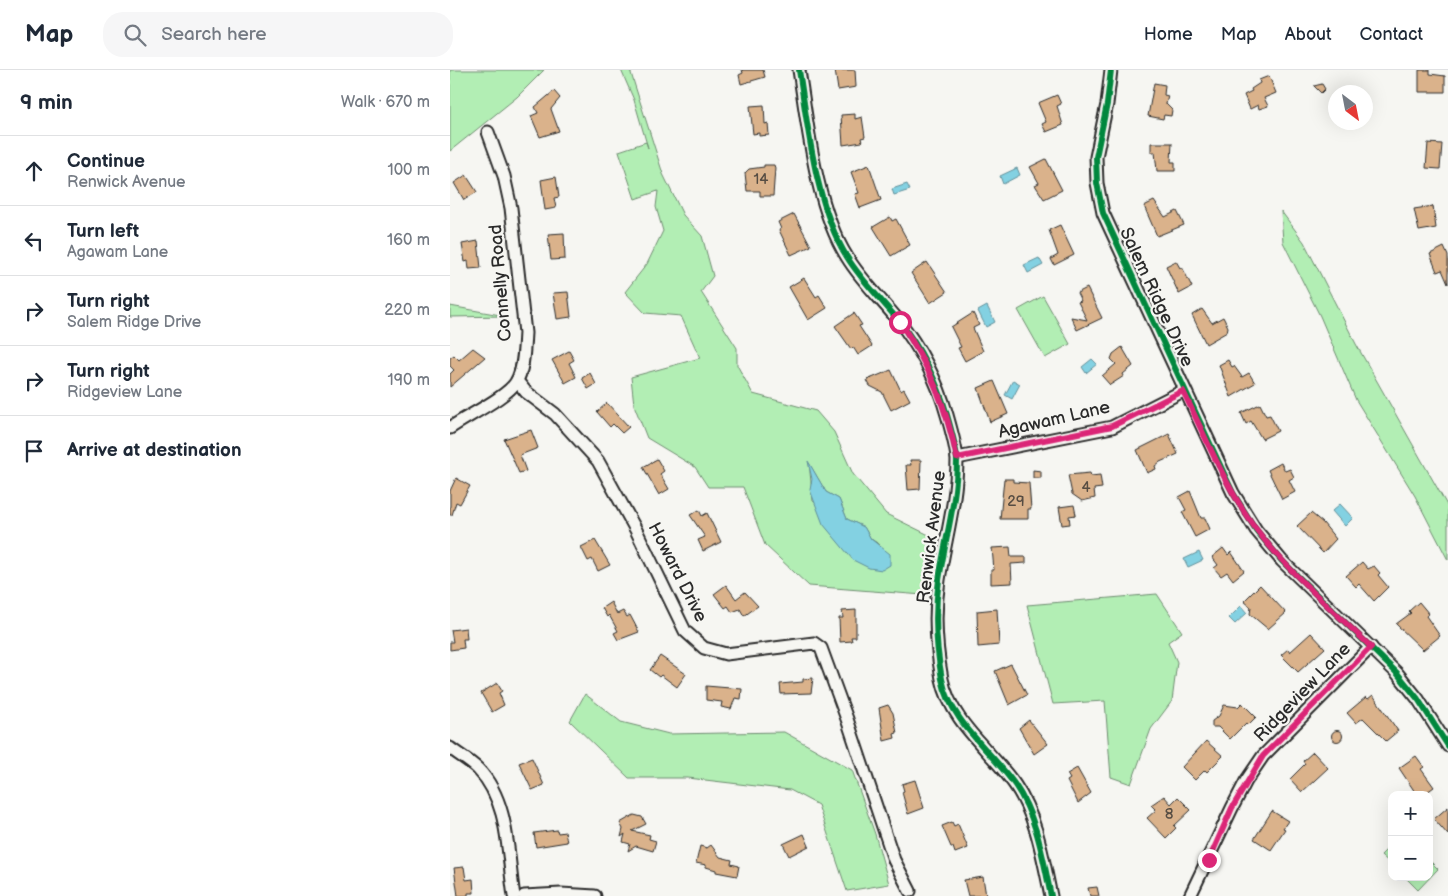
<!DOCTYPE html>
<html lang="en">
<head>
<meta charset="utf-8">
<style>
	body { margin:0; font-family:"Balsamiq Sans",sans-serif; background:#f6f6f7; color:#1f2937 }
	.controls { position:absolute; right:15px; bottom:15px; display:grid; overflow:hidden; border-radius:10px; box-shadow:0 5px 20px #0002 }
	.controls button { width:45px; height:45px; display:grid; place-items:center; padding:0; border:0; border-bottom:1px solid #e0e1e3; background:#fff; color:#1f2937; font:25px sans-serif }
	.compass { position:absolute; left:878px; top:15px; width:45px; height:45px; border-radius:50%; background:#fff; box-shadow:0 5px 20px #0002; rotate:148deg }
	.stop { position:absolute; width:15px; height:15px; margin:-11px; border:4px solid #db2777; border-radius:50%; background:#fff }
	.stop.end { background:#db2777; border-color:#fff; box-shadow:0 1px 5px #0008 }
	.list { margin:0; padding:0; list-style:none }
	h2 { display:flex; justify-content:space-between; align-items:center; height:65px; margin:0; padding:0 20px; font-size:21px }
	h2 small { font-size:16px; font-weight:400; color:#747a83 }
	.list li { display:grid; grid-template-columns:32px 1fr auto; gap:15px; align-items:center; box-sizing:border-box; height:70px; padding:0 20px; border-top:1px solid #e0e1e3 }
	.list b { display:block; font-size:19px; white-space:nowrap }
	.list p { margin:0; font-size:16px; white-space:nowrap; color:#747a83 }
	.list em { font-size:16px; font-style:normal; color:#747a83 }
	.icon { flex:none; width:28px; height:28px; fill:none; stroke:currentColor; stroke-width:2; stroke-linecap:round; stroke-linejoin:round }
	.map { position:relative; flex:none; width:998px; height:826px; overflow:hidden }
	header { display:flex; align-items:center; gap:30px; box-sizing:border-box; height:70px; padding:0 25px; background:#fff; border-bottom:1px solid #e0e1e3 }
	header strong { font-size:24px }
	nav { display:flex; gap:28px; margin-inline-start:auto; font-size:18px }
	.search { width:350px; height:45px; background:#f6f6f7; display:flex; align-items:center; gap:12px; box-sizing:border-box; padding:0 18px; border-radius:20px; color:#747a83; font-size:19px }
	main { display:flex }
	aside { flex:1; background:#fff }
	.map>svg:first-child { display:block }
	.green { fill:#b2eeb4; stroke:#6e8c70; fill-rule:evenodd }
	.water { fill:#83d1e2; stroke:#608f99 }
	.building { fill:#dab28b; stroke:#2b2b2b }
	.lines { fill:none; stroke-linecap:round; stroke-linejoin:round }
	.street-casing { stroke:#2b2b2b; stroke-width:15 }
	.street { stroke:#f6f6f2; stroke-width:11 }
	.cycleway-casing { stroke:#f6f6f2; stroke-width:9 }
	.cycleway { stroke:#00873e; stroke-width:6 }
	.route { stroke:#db2777; stroke-width:6 }
	.labels { text-anchor:middle; stroke-width:4.5; stroke-linejoin:round; paint-order:stroke }
	.number-label { font-size:15px; fill:#574d43 }
	.street-label { font-size:18px; fill:#2b2b2b; stroke:#f6f6f2 }
</style>
</head>
<body>
<header>
<strong>Map</strong>
<div class="search"><svg class="icon" aria-label="search" viewBox="0 0 24 24"><circle cx="10" cy="10" r="6"/><path d="M15 15l6 6"/></svg>Search here</div>
<nav><a>Home</a><a>Map</a><a>About</a><a>Contact</a></nav>
</header>
<main>
<aside>
<h2>9 min<small>Walk · 670 m</small></h2>
<ul class="list">
<li><svg class="icon" aria-label="ahead" viewBox="0 0 24 24"><path d="M12 20V5M6 11l6-6 6 6"/></svg><div><b>Continue</b><p>Renwick Avenue</p></div><em>100 m</em></li>
<li><svg class="icon" aria-label="left" viewBox="0 0 24 24"><path d="M17 20v-9H6M10 6l-5 5 5 5"/></svg><div><b>Turn left</b><p>Agawam Lane</p></div><em>160 m</em></li>
<li><svg class="icon" aria-label="right" viewBox="0 0 24 24"><path d="M7 20v-9h11M14 6l5 5-5 5"/></svg><div><b>Turn right</b><p>Salem Ridge Drive</p></div><em>220 m</em></li>
<li><svg class="icon" aria-label="right" viewBox="0 0 24 24"><path d="M7 20v-9h11M14 6l5 5-5 5"/></svg><div><b>Turn right</b><p>Ridgeview Lane</p></div><em>190 m</em></li>
<li><svg class="icon" aria-label="arrive" viewBox="0 0 24 24"><path d="M6 21V4h12l-3 4 3 4H6"/></svg><div><b>Arrive at destination</b></div></li>
</ul>
</aside>
<div class="map">
<svg width="998" height="826" viewBox="0 0 998 826">
	<rect width="100%" height="100%" fill="#f6f6f2"/>
	<filter id="ink" filterUnits="userSpaceOnUse"><feTurbulence type="fractalNoise" baseFrequency=".02" numOctaves="2"/><feDisplacementMap in="SourceGraphic" scale="10" xChannelSelector="R" yChannelSelector="G"/><feConvolveMatrix kernelMatrix="1 2 1 2 8 2 1 2 1" color-interpolation-filters="sRGB"/></filter>
	<g filter="url(#ink)">
		<!-- green -->
		<g class="green">
			<path d="M0,0h94l-27,27 -67,54z"/>
			<path d="M171,0h9l33,104 20,41 19,21 11,40 -12,16 36,56v17l16,29 63,17 18,21 19,42 33,40 47,23 -10,58 -114,-9 -44,-41 -22,-58h-35l-13,-20 -48,-29 -13,-33 -3,-28 69,-19 -19,-42 -36,-3 -20,-21 22,-28 16,-33 -7,-24 2,-16 -23,8 -16,-48 27,-9 2,6 -14,-48zM359,393l17,29 13,7 8,20 17,8 7,12 9,6 -67,-44z"/>
			<path d="M831,141l23,31 52,102 92,163v53l-33,-64 -59,-96 -36,-84 -37,-74z"/>
			<path d="M593,226l27,48 -25,14 -27,-48z"/>
			<path d="M0,236l56,10 -56,1z"/>
			<path d="M707,524l25,38 -14,10 9,20 -5,39 -21,28 -20,55 -20,-7 -6,-76 -52,3 -26,-99z"/>
			<path d="M135,624l36,28 48,12 115,-2 68,38 23,64 14,50 -42,7 -29,-86 -28,-15 -102,-12h-59l-59,-57z"/>
			<path d="M942,774v21l-11,-10z"/>
			<path d="M979,790l9,9 -20,21 -13,-13h24z"/>
		</g>
		<!-- water -->
		<g class="water">
			<path d="M567,98l3,7 -17,9 -3,-8z"/>
			<path d="M457,114l3,6 -16,5 -2,-6z"/>
			<path d="M589,188l4,7 -15,8 -4,-8z"/>
			<path d="M537,236l8,16 -9,5 -8,-16z"/>
			<path d="M642,289l5,5 -11,9 -4,-6z"/>
			<path d="M563,310l7,4 -8,15 -7,-4z"/>
			<path d="M358,391l18,31 13,7 8,20 17,8 7,12 19,15v11l-8,5 -13,-2 -16,-8 -30,-36 -13,-34 2,-11z"/>
			<path d="M890,434l13,14 -8,8 -13,-15z"/>
			<path d="M749,482l4,8 -15,7 -4,-8z"/>
			<path d="M791,536l6,7 -12,11 -6,-6z"/>
		</g>
		<!-- building -->
		<g class="building">
			<path d="M292,0h21l2,7 -24,7 -2,-9 4,-2z"/>
			<path d="M385,0h20l1,17 -18,3z"/>
			<path d="M969,0h11v4l15,2v16h-26z"/>
			<path d="M819,6l7,17 -12,5 4,8 -9,3 -1,-4 -8,4 -6,-14 8,-4 -1,-2 9,-6 -1,-3z"/>
			<path d="M704,13l11,2 -1,10 4,1 -2,8 6,6 -1,6 -7,-1 -1,4 -15,-3z"/>
			<path d="M872,14l3,5 -4,4 -7,-7z"/>
			<path d="M104,21l6,7 -9,11 8,22 -19,6 -9,-21 7,-3 -3,-6z"/>
			<path d="M607,25l4,9 -4,2 6,19 -17,7 -4,-8 4,-2 -8,-19z"/>
			<path d="M314,35l1,19 3,-1 1,12 -10,1v-3l-6,1 -3,-28z"/>
			<path d="M405,44v5l7,-2 3,20 -4,1 1,4 -19,3 -2,-30z"/>
			<path d="M701,73h21l-1,19h4v9h-18l-2,-19h-4z"/>
			<path d="M978,73l14,1 -2,25 -14,-1z"/>
			<path d="M596,89l16,31 -18,9 -9,-14 4,-2 -9,-16z"/>
			<path d="M314,95h10l1,3 -2,28h-13v-5h-13l-2,-18 4,-4 15,-2z"/>
			<path d="M419,95l12,35 -21,8 -5,-14 4,-1 -8,-21z"/>
			<path d="M16,105l11,17 -13,8 -10,-17z"/>
			<path d="M106,107l3,20 -5,1 2,10 -11,2 -4,-30z"/>
			<path d="M704,131l11,16 12,-6 7,14 -27,11 -13,-30z"/>
			<path d="M983,136l3,22 -17,3 -5,-22z"/>
			<path d="M344,144l17,32 -20,9 -12,-25 2,-1 -3,-7z"/>
			<path d="M440,147l2,4 4,-2 14,26 -19,11 -18,-29z"/>
			<path d="M610,155l14,30 -20,10 -3,-6 7,-4 -9,-25z"/>
			<path d="M114,163l1,26 -14,1 -3,-26z"/>
			<path d="M28,171l3,27 -12,1 -1,-8 -3,1 -3,-18z"/>
			<path d="M994,177l4,9v28l-6,-14 -5,2 -7,-18z"/>
			<path d="M726,191l4,7 2,-1 10,20 -13,7 -13,-28z"/>
			<path d="M477,192l20,30 -17,11 -19,-30z"/>
			<path d="M354,208l12,19 3,-2 8,13 -19,12 -19,-33z"/>
			<path d="M637,218l15,30 -25,12 -6,-13 16,3 -9,-18 3,-1 -4,-8z"/>
			<path d="M118,222l3,25 -14,2 -4,-26z"/>
			<path d="M752,239l10,14 11,-6 5,10 -1,5 -21,12 -14,-29z"/>
			<path d="M404,243l8,12 -3,1 13,20 -14,9 -5,-8 -2,2 -16,-23z"/>
			<path d="M523,243l6,12 -6,3 10,23 -18,10 -7,-13 3,-1 -10,-20z"/>
			<path d="M672,277l11,19 -10,8 1,2 -14,9 -8,-9 14,-12 -5,-5 2,-5z"/>
			<path d="M23,278l12,9 -35,30v-13l4,-4 -4,-4v-8l4,-3 5,5z"/>
			<path d="M119,281l5,9 -5,3 7,14 -11,6 -13,-23z"/>
			<path d="M778,290l4,7 2,-1 8,11 7,-4 6,10 -24,14 -12,-32z"/>
			<path d="M441,300l10,21 3,-2 6,11 -19,10 -9,-18 -12,-6 -3,-6z"/>
			<path d="M140,303l6,11 -8,5 -6,-11z"/>
			<path d="M544,311l14,33 -18,8 -12,-34z"/>
			<path d="M157,333l22,24 -7,6 -9,-9 -3,3 -13,-15z"/>
			<path d="M810,334l6,12 4,-1 8,16 -16,8 -11,-18 -5,3 -5,-11z"/>
			<path d="M81,360l7,18 -18,7 6,16 -7,2 -15,-34z"/>
			<path d="M719,364l9,20 -18,8 -5,4 1,3 -9,4 -10,-23z"/>
			<path d="M207,389l7,12 -4,3 9,15 -10,6 -16,-28z"/>
			<path d="M460,390h11l-1,29 -12,1 -2,-25h5z"/>
			<path d="M831,393l4,8 5,-2 4,8 -5,3 6,12 -13,7 -14,-29z"/>
			<path d="M583,400l8,1v7h-8z"/>
			<path d="M640,403l1,3 9,-1 2,13 -8,1 1,9 -13,3 -10,-7 -4,-19z"/>
			<path d="M6,408l14,8 -10,18 -4,-2 -4,13h-2v-24z"/>
			<path d="M554,409h9v3l16,1 2,26h-3v10h-28z"/>
			<path d="M740,421l11,27h4l5,11 -15,8 -13,-25 4,-2 -7,-13z"/>
			<path d="M624,435l2,10 -7,1 1,8 -8,1 -3,-18z"/>
			<path d="M249,440l3,6 5,-3 14,29 -18,9 -5,-11 7,-3 -15,-22z"/>
			<path d="M861,443l12,10 13,16 -13,14 -26,-27z"/>
			<path d="M145,470l15,25 -12,6 -6,-12 -4,2 -7,-14z"/>
			<path d="M560,477l1,10h15v6l-15,1 1,19 -21,1v-14h3l-2,-22z"/>
			<path d="M773,478l5,7 3,-3 13,19 -11,9 -6,-8 -6,4 -7,-8 4,-3 -6,-8z"/>
			<path d="M912,492l6,7 6,-3 6,7 -2,2 10,12 -14,14 -15,-17 -3,3 -10,-11z"/>
			<path d="M276,515l10,14 9,-7 13,14 -14,10 -4,-7 -8,3 -4,-6 -3,2 -11,-14z"/>
			<path d="M810,515l26,28 -18,16 -18,-15 1,-7 -7,-6z"/>
			<path d="M161,532l6,12 6,-3 4,6 3,-2 9,17 -21,8 -4,-7 4,-2 -9,-16 -2,2 -5,-9z"/>
			<path d="M969,532l10,12 -3,2 14,20 -17,14 -27,-26 15,-11 -2,-2z"/>
			<path d="M547,539l2,36 -21,2 -1,-36z"/>
			<path d="M406,540v27h-5l1,4 -12,1 -1,-24h4l-1,-7z"/>
			<path d="M16,558l1,11h-4l1,9 -14,2v-8h3l-2,-12z"/>
			<path d="M861,563l14,15 -27,24 -17,-17 7,-6 2,3z"/>
			<path d="M210,586l26,18 -9,13 -16,-12 -2,2 -9,-7z"/>
			<path d="M561,594l16,31 -18,10 -14,-34z"/>
			<path d="M363,608l-2,15 -30,1 -1,-10 23,-2v-3z"/>
			<path d="M47,613l5,8 -3,2 5,12 -12,7 -11,-19z"/>
			<path d="M256,616l36,3 -1,10 -6,-1 -4,11 -10,-2 1,-5 -16,-2z"/>
			<path d="M923,625l25,36 -12,10 -23,-23 -7,5 -9,-10 19,-16 2,2z"/>
			<path d="M792,633l14,14 -8,8 -2,-2 -16,16 -12,-12h-6v-6l7,-5 5,-11 14,2z"/>
			<path d="M438,635l5,8 4,20 -3,1 1,4 -11,3 -5,-33z"/>
			<path d="M579,650l19,24 -14,10 -15,-26z"/>
			<circle cx="887" cy="666" r="5.5"/>
			<path d="M756,671l17,15 -16,16 -2,-2 -10,10 -13,-13z"/>
			<path d="M863,682l15,16 -26,24 -12,-13 15,-15 -2,-3z"/>
			<path d="M966,686l8,11 -3,2 13,18 -11,8h-6l-18,-27z"/>
			<path d="M82,688l12,27 -12,5 -13,-27z"/>
			<path d="M627,698l14,25 -13,10 -11,-22 3,-2 -3,-5z"/>
			<path d="M465,710l9,28 -16,6 -6,-22 2,-1 -2,-7z"/>
			<path d="M714,726l7,8 7,-7 13,13 -17,16 2,2 -10,10 -19,-20 9,-8 -5,-5z"/>
			<path d="M998,737v28l-14,-16z"/>
			<path d="M822,741l16,10 -5,7 2,1 -14,21 -17,-11z"/>
			<path d="M184,745l8,2 4,7 -14,7 18,4 -1,4 7,2 -3,10 -17,-5 -8,5 2,-7 -7,-2 2,-8 -4,3 2,-8 -3,-6z"/>
			<path d="M502,752l2,4 4,-2 10,24 -13,5 -2,-6h-2l-9,-21z"/>
			<path d="M107,760l1,3 7,-1 2,10 -31,5 -2,-14z"/>
			<path d="M354,764l5,12 -20,10 -6,-12z"/>
			<path d="M261,775l9,12 12,3 -1,4 8,2 -2,10 -21,-4v-2l-10,-3v-2l-10,-2 4,-17 7,2z"/>
			<path d="M14,797l2,13 7,-1 1,14h-6v3h-10l-4,-28z"/>
			<path d="M533,807l3,19h-18l-4,-16z"/>
			<path d="M647,817l2,9h-9l-2,-8z"/>
		</g>
		<g class="lines">
			<!-- street casing -->
			<g class="street-casing">
				<g id="street">
					<path d="M349,0c9,57 17,138 48,187 14,23 34,42 51,63 22,27 40,62 49,95 4,14 9,31 10,44 0,41 -12,81 -18,121 -5,32 -3,67 3,99 9,44 49,71 73,106 22,32 28,74 36,111"/>
					<path d="M661,0l-4,34 -11,53 1,26 6,30 130,280 23,37 26,31 115,112 21,26 30,47"/>
					<path d="M67,311l9,11 29,22 43,47 38,69 49,101 19,17 22,6 88,-11 7,5 26,71 47,141 16,31"/>
					<path d="M0,358c17,-12 57,-31 66,-46 8,-12 8,-35 9,-49l-14,-125 -7,-32 -16,-44"/>
					<path d="M507,388l155,-31 71,-36"/>
					<path d="M0,678c9,7 20,13 28,21 32,33 29,85 36,127"/>
					<path d="M74,826l37,-2 34,2"/>
					<path d="M740,826l42,-88 14,-27 17,-25 108,-109"/>
				</g>
			</g>
			<!-- street -->
			<use href="#street" class="street"/>
			<!-- cycleway casing -->
			<g class="cycleway-casing">
				<g id="cycleway">
					<path d="M349,0c9,57 17,138 48,187 14,23 34,42 51,63 22,27 40,62 49,95 4,14 9,31 10,44 0,41 -12,81 -18,121 -5,32 -3,67 3,99 9,44 49,71 73,106 22,32 28,74 36,111"/>
					<path d="M661,0l-4,34 -11,53 1,26 6,30 130,280 23,37 26,31 115,112 21,26 30,47"/>
				</g>
			</g>
			<!-- cycleway -->
			<use href="#cycleway" class="cycleway"/>
		</g>
	</g>
	<g class="lines" filter="url(#ink)">
		<!-- route -->
		<path class="route" d="M450,252c31,47 45,81 57,136l155,-32 71,-35c23,47 43,97 73,138 33,44 76,80 115,118l-108,109 -31,52 -23,52"/>
	</g>
	<g class="labels">
		<!-- number labels -->
		<g class="number-label">
			<text x="311" y="114">14</text>
			<text x="636" y="422">4</text>
			<text x="566" y="436">29</text>
			<text x="719" y="749">8</text>
		</g>
		<!-- street labels -->
		<g class="street-label">
			<text transform="translate(50 213) rotate(-95)" y="6">Connelly Road</text>
			<text transform="translate(707 227) rotate(65)" y="6">Salem Ridge Drive</text>
			<text transform="translate(604 349) rotate(-13)" y="6">Agawam Lane</text>
			<text transform="translate(481 467) rotate(-83)" y="6">Renwick Avenue</text>
			<text transform="translate(228 502) rotate(63)" y="6">Howard Drive</text>
			<text transform="translate(852 622) rotate(-46)" y="6">Ridgeview Lane</text>
		</g>
	</g>
</svg>
<div class="controls">
<button>+</button>
<button>−</button>
</div>
<svg class="compass" viewBox="-18 -18 36 36"><path d="M0-13l5 13h-10z" fill="#e53935"/><path d="M0 13l5-13h-10z" fill="#747a83"/></svg>
<div class="stop" style="left:450px;top:252px"></div>
<div class="stop end" style="left:759px;top:790px"></div>
</div>
</main>
</body>
</html>
